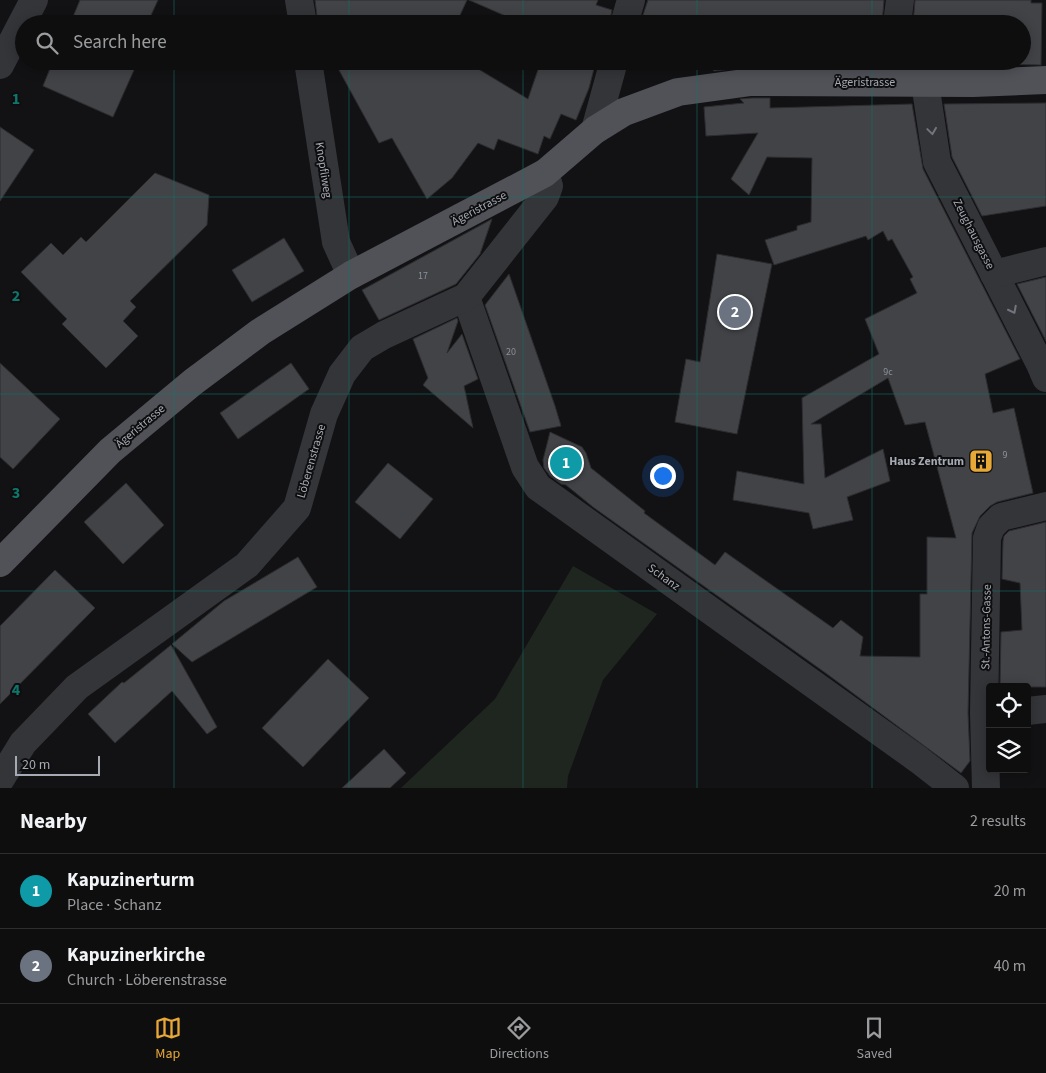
<!DOCTYPE html>
<html lang="en">
<head>
<meta charset="utf-8">
<style>
	body { margin:0; font-family:"Source Sans 3",sans-serif; background:#1c1c1d; color:#f1f3f6 }
	.controls { position:absolute; right:15px; bottom:15px; display:grid; overflow:hidden; border-radius:5px; box-shadow:0 2px 12px #0003 }
	.controls button { width:45px; height:45px; display:grid; place-items:center; padding:0; border:0; border-bottom:1px solid #2e2e2f; background:#0e0e0f; color:#f1f3f6; font:25px sans-serif }
	.scale { position:absolute; left:15px; bottom:12px; width:85px; box-sizing:border-box; padding-left:5px; border:2px solid #a5aab4; border-top:0; font-size:14px; line-height:18px; white-space:nowrap; color:#a5aab4; -webkit-text-stroke:4px #0e0e0f; paint-order:stroke }
	.you { position:absolute; left:662px; top:475px; width:18px; height:18px; margin:-12px; border:4px solid #fff; border-radius:50%; background:#1a73e8; box-shadow:0 0 0 8px #1a73e833 }
	.badge { display:grid; place-items:center; width:32px; height:32px; border-radius:50%; background:#e7a837; color:#fff; font-size:16px; font-weight:700 }
	.pin { position:absolute; translate:-50% -50%; border:2px solid #fff; box-shadow:0 1px 5px #0006 }
	.list { margin:0; padding:0; list-style:none }
	h2 { display:flex; justify-content:space-between; align-items:center; height:65px; margin:0; padding:0 20px; font-size:21px }
	h2 small { font-size:16px; font-weight:400; color:#9b9c9e }
	.list li { display:grid; grid-template-columns:32px 1fr auto; gap:15px; align-items:center; box-sizing:border-box; height:75px; padding:0 20px; border-top:1px solid #2e2e2f }
	.list b { display:block; font-size:19px; white-space:nowrap }
	.list p { margin:0; font-size:16px; white-space:nowrap; color:#9b9c9e }
	.list em { font-size:16px; font-style:normal; color:#9b9c9e }
	.icon { flex:none; width:28px; height:28px; fill:none; stroke:currentColor; stroke-width:2; stroke-linecap:round; stroke-linejoin:round }
	.map { position:relative; flex:none; width:1046px; height:788px; overflow:hidden }
	.search { position:absolute; background:#0e0e0f; box-shadow:0 2px 12px #0003; left:15px; right:15px; top:15px; height:55px; display:flex; align-items:center; gap:12px; box-sizing:border-box; padding:0 18px; border-radius:28px; color:#9b9c9e; font-size:19px }
	.sheet { height:215px; background:#0e0e0f }
	nav { display:flex; justify-content:space-around; align-items:center; box-sizing:border-box; height:70px; border-top:1px solid #2e2e2f; background:#0e0e0f; font-size:14px; color:#9b9c9e }
	nav a { display:grid; justify-items:center; gap:2px }
	nav .on { color:#e7a837 }
	.map>svg:first-child { display:block }
	.green { fill:#1f2620 }
	.building { fill:#414347; stroke:#2d2d30 }
	.lines { fill:none; stroke-linecap:round; stroke-linejoin:round }
	.minor { stroke:#343539; stroke-width:28 }
	.major { stroke:#505258; stroke-width:28 }
	.oneway { stroke:#72757d }
	.grid { fill:none; stroke:#0f766e; stroke-width:1; stroke-opacity:0.55 }
	.labels { text-anchor:middle; stroke-width:4; stroke-linejoin:round; paint-order:stroke }
	.number-label { font-size:10px; fill:#8c9099 }
	.street-label { font-size:12px; fill:#a5aab4; stroke:#0e0e0f }
	.poi-label { font-size:12px; font-weight:bold; fill:#a5aab4; stroke:#0e0e0f; text-anchor:end }
	.grid-label { font-size:16px; text-anchor:middle; font-weight:bold; fill:#0f766e; stroke:#0e0e0f; stroke-width:4; stroke-linejoin:round; paint-order:stroke }
</style>
</head>
<body>
<div class="map">
<svg width="1046" height="788" viewBox="0 0 1046 788">
	<rect width="100%" height="100%" fill="#121214"/>
	<!-- green -->
	<path class="green" d="M573,566l84,48 -54,66 -35,96 -1,12h-166l94,-89z"/>
	<!-- building -->
	<g class="building">
		<path d="M80,0h78l-11,24h-77z"/>
		<path d="M315,0h152l-11,24h-138z"/>
		<path d="M469,0h129l-2,5 16,5 -3,14h-85z"/>
		<path d="M648,0h236l-2,24h-242z"/>
		<path d="M915,0h116v3h11l-1,62 -129,-3 110,-1v-37h-109z"/>
		<path d="M53,61h85l-25,56 -70,-31z"/>
		<path d="M334,61h131l63,38 13,-38h55l-7,27 -13,32 -15,-6 -11,25 -6,-3 -6,18 -40,-15 -4,11 -16,-7 -26,35 -25,21 -35,-61 -13,5z"/>
		<path d="M704,61h66v5l-21,1 -35,4z"/>
		<path d="M752,98h18v10l142,-4 11,65 97,190 -35,15 8,39 21,-5 19,85 -36,9 -7,4 -10,10 -8,17 -4,180 2,48 -9,12 -134,-99 -234,-167 -27,-22 -5,-1 -11,-8 -6,-8 -1,-8 7,-28 32,15 4,6 5,15 54,43 -1,2 71,52 10,-13 108,76 8,-8 22,17 -3,19 60,1v-63h7v-57l29,1 -31,-116 -20,3 -17,-47 -77,46h10l4,54 58,-29 7,32 -43,16 6,23 -40,9 -4,-16 -76,-13 4,-29 67,13 -2,-86 77,-44 -14,-35 52,-26 -7,-14 3,-2 -21,-38 -4,2 -5,-10 -15,9 -2,-4 -92,29 -9,-25 32,-10v-4l14,-4 1,-64 -45,-1 -18,38 -18,-16 27,-46 -52,3 -2,-29 40,-4 -4,-4z"/>
		<path d="M1046,103v103l-64,10 -30,-59 -8,-53z"/>
		<path d="M0,127l34,23 -34,51z"/>
		<path d="M155,173l54,22 -2,30 -77,76 6,6 -13,14 15,15 -32,32 -44,-44 5,-5 -46,-47 30,-29 12,12 18,-18 5,5z"/>
		<path d="M492,219l-12,35 -24,30 -77,36 -17,-30z"/>
		<path d="M284,238l20,33 -52,31 -20,-32z"/>
		<path d="M717,254l55,10 -35,170 -62,-12 11,-63 14,3z"/>
		<path d="M509,274l46,132 6,20 -31,6 -45,-127z"/>
		<path d="M1046,277v64l-29,-57z"/>
		<path d="M457,318l1,3 -11,32 15,-19 16,45 -14,7 9,42 -50,-43 5,-7 -15,-39z"/>
		<path d="M0,363l60,56 -47,50 -13,-12z"/>
		<path d="M291,363l18,26 -71,50 -18,-26z"/>
		<path d="M388,463l45,36 -33,40 -45,-37z"/>
		<path d="M126,483l38,42 -41,39 -39,-42z"/>
		<path d="M1046,522v165h-46l1,-55 21,-2 -2,-47 -18,-4 1,-38 1,-5 5,-5z"/>
		<path d="M298,557l19,30 -125,75 -20,-18 52,-43z"/>
		<path d="M55,570l40,38 -95,96v-78z"/>
		<path d="M171,645l46,82 -10,7 -35,-43 -57,52 -27,-29 34,-32 2,1z"/>
		<path d="M328,659l41,39 -66,69 -41,-39z"/>
		<path d="M384,749l22,24 -16,15h-48z"/>
	</g>
	<g class="lines">
		<!-- minor -->
		<g class="minor">
			<path d="M299,0l4,24"/>
			<path d="M624,24l7,-24"/>
			<path d="M897,24l3,-24"/>
			<path d="M308,61l28,181 15,33"/>
			<path d="M896,61l2,21"/>
			<path d="M0,65l34,-65"/>
			<path d="M925,83l12,79 103,202 6,14"/>
			<path d="M595,130l19,-69"/>
			<path d="M994,274l52,-13"/>
			<path d="M466,297l59,170 13,20 381,273 36,28"/>
			<path d="M1027,711l19,-2"/>
			<path d="M0,780l23,-37 54,-56 170,-122 50,-57 27,-94 18,-40 20,-26 22,-13 82,-38 79,-100 4,-11 -4,-13"/>
			<path d="M986,788l-2,-75 3,-175 4,-11 10,-10 45,-11"/>
		</g>
		<!-- major -->
		<path class="major" d="M0,563l110,-112 83,-69 67,-50 91,-57 194,-102 50,-43 29,-18 54,-20 73,-10 222,1 73,-3"/>
	</g>
	<!-- one-way arrows -->
	<defs><path id="oneway-chevron" d="M-2-3.5L2.5 0L-2 3.5" fill="none" stroke-width="1.6" stroke-linecap="round" stroke-linejoin="round" transform="scale(1.25)"/></defs>
	<g class="oneway">
		<use href="#oneway-chevron" transform="translate(932 131) rotate(82)"/>
		<use href="#oneway-chevron" transform="translate(1013 310) rotate(63)"/>
	</g>
	<!-- grid -->
	<path class="grid" d="M174,0v24M349,0v24M523,0v24M697,0v24M872,0v24M174,61v727M349,61v727M523,61v727M697,61v727M872,61v727M0,197h1046M0,394h1046M0,591h1046"/>
	<!-- icons -->
	<defs>
		<g id="building-square" transform="scale(1.25)"><rect x="-9" y="-9" width="18" height="18" rx="4" fill="#e7a837" stroke="#0e0e0f"/><path d="M-4-6H4V6H1V3H-1V6H-4ZM-2.5-4.3h1.7v1.8h-1.7ZM.8-4.3h1.7v1.8H.8ZM-2.5-1h1.7V.8h-1.7ZM.8-1h1.7V.8H.8Z" fill="#111"/></g>
	</defs>
	<g fill-rule="evenodd">
		<use href="#building-square" x="981" y="461"/>
	</g>
	<g class="labels">
		<!-- number labels -->
		<g class="number-label">
			<text x="423" y="279">17</text>
			<text x="511" y="355">20</text>
			<text x="888" y="375">9c</text>
			<text x="1005" y="458">9</text>
		</g>
		<!-- street labels -->
		<g class="street-label">
			<text x="865" y="86">Ägeristrasse</text>
			<text transform="translate(324 170) rotate(81)" y="4">Knopfliweg</text>
			<text transform="translate(479 208) rotate(-28)" y="4">Ägeristrasse</text>
			<text transform="translate(974 234) rotate(63)" y="4">Zeughausgasse</text>
			<text transform="translate(140 426) rotate(-40)" y="4">Ägeristrasse</text>
			<text transform="translate(311 461) rotate(-74)" y="4">Löberenstrasse</text>
			<text transform="translate(664 577) rotate(36)" y="4">Schanz</text>
			<text transform="translate(986 627) rotate(-89)" y="4">St.-Antons-Gasse</text>
		</g>
		<!-- poi labels -->
		<g class="poi-label">
			<text x="964" y="465">Haus Zentrum</text>
		</g>
	</g>
	<g class="grid-label">
		<text x="16" y="104">1</text>
		<text x="16" y="301">2</text>
		<text x="16" y="498">3</text>
		<text x="16" y="695">4</text>
	</g>
</svg>
<div class="controls">
<button><svg class="icon" aria-label="locate" viewBox="0 0 24 24"><circle cx="12" cy="12" r="6"/><path d="M12 2v4M12 18v4M2 12h4M18 12h4"/></svg></button>
<button><svg class="icon" aria-label="layers" viewBox="0 0 24 24"><path d="M12 4l9 5-9 5-9-5zM3 14l9 5 9-5"/></svg></button>
</div>
<div class="scale">20 m</div>
<div class="you"></div>
<div class="pin badge" style="left:566px;top:463px;background:#0f9aa8">1</div>
<div class="pin badge" style="left:735px;top:312px;background:#6b7280">2</div>
<div class="search"><svg class="icon" aria-label="search" viewBox="0 0 24 24"><circle cx="10" cy="10" r="6"/><path d="M15 15l6 6"/></svg>Search here</div>
</div>
<section class="sheet">
<h2>Nearby<small>2 results</small></h2>
<ul class="list">
<li><span class="badge" style="background:#0f9aa8">1</span><div><b>Kapuzinerturm</b><p>Place · Schanz</p></div><em>20 m</em></li>
<li><span class="badge" style="background:#6b7280">2</span><div><b>Kapuzinerkirche</b><p>Church · Löberenstrasse</p></div><em>40 m</em></li>
</ul>
</section>
<nav>
<a class="on"><svg class="icon" aria-label="map" viewBox="0 0 24 24"><path d="M3 6l6-2 6 2 6-2v14l-6 2-6-2-6 2zM9 4v14M15 6v14"/></svg>Map</a>
<a><svg class="icon" aria-label="directions" viewBox="0 0 24 24"><path d="M12 3l9 9-9 9-9-9zM9 14v-3h6M13 9l2 2-2 2"/></svg>Directions</a>
<a><svg class="icon" aria-label="saved" viewBox="0 0 24 24"><path d="M7 4h10v16l-5-4-5 4z"/></svg>Saved</a>
</nav>
</body>
</html>
